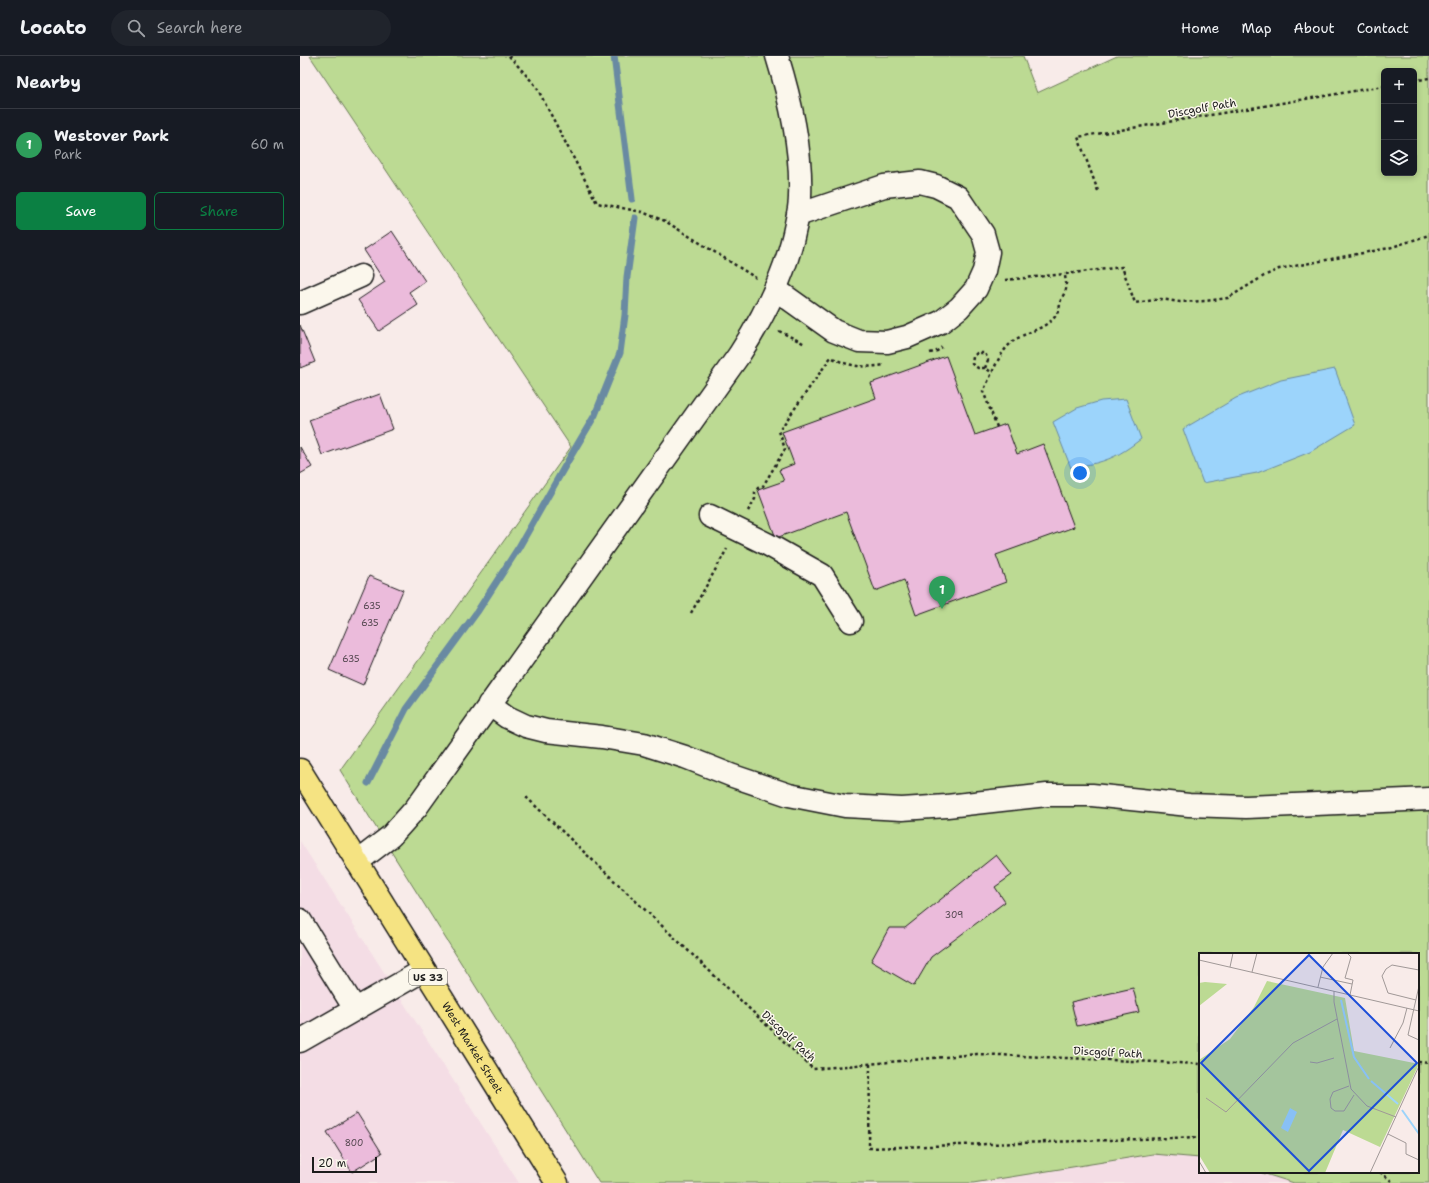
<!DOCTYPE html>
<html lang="en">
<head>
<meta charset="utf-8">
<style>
	body { margin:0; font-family:"Shantell Sans",sans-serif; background:#20242c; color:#f1f3f6 }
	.controls { position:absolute; right:12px; top:12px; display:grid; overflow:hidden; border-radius:6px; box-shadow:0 2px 6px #0003 }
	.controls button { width:36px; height:36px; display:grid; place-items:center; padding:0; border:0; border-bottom:1px solid #363941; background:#171b24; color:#f1f3f6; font:20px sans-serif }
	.scale { position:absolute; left:12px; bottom:10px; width:65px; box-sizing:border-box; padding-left:4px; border:2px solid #1c1c1c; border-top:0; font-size:11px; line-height:14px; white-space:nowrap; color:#1c1c1c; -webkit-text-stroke:3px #fbf7ec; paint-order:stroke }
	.you { position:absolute; left:780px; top:417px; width:14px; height:14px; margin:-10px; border:3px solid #fff; border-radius:50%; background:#1a73e8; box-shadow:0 0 0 6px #1a73e833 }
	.badge { display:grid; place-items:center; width:26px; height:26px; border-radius:50%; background:#0b8043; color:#fff; font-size:13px; font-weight:700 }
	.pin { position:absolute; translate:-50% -33px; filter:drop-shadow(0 1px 2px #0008) }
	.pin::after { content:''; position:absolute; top:21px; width:14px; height:12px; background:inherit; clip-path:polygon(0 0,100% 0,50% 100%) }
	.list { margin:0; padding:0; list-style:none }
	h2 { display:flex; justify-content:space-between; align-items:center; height:52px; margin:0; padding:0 16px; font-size:17px }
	h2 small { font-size:13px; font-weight:400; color:#9ea1a6 }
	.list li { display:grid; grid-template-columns:26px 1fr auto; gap:12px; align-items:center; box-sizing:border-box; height:72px; padding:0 16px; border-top:1px solid #363941 }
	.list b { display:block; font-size:15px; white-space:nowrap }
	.list p { margin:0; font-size:13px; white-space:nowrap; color:#9ea1a6 }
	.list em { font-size:13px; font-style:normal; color:#9ea1a6 }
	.actions { display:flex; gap:8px; padding:12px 16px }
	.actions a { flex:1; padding:9px 0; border:1px solid #0b8043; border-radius:6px; text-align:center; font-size:14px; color:#0b8043 }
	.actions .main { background:#0b8043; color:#fff }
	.icon { flex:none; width:22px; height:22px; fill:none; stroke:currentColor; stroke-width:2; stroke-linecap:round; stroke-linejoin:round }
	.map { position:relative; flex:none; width:1129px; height:1127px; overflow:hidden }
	header { display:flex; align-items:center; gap:24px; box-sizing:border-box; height:56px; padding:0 20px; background:#171b24; border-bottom:1px solid #363941 }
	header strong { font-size:19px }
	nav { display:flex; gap:22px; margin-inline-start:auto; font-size:14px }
	.search { width:280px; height:36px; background:#20242c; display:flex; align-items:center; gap:10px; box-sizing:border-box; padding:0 14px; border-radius:22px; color:#9ea1a6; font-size:15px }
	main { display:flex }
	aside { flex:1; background:#171b24 }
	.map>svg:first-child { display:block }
	.built { fill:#f4dde5 }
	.green { fill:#bcda93; stroke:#6c7b58; fill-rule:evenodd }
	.water { fill:#9cd4fb; stroke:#698aa2 }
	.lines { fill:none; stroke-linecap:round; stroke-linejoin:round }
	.stream { stroke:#698aa2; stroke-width:7 }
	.building { fill:#ebbbdb; stroke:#1c1c1c }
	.minor-casing { stroke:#1c1c1c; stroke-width:25 }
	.major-casing { stroke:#1c1c1c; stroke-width:25 }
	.path { stroke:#1c1c1c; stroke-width:2.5; stroke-dasharray:3 3; stroke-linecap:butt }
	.minor { stroke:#fbf7ec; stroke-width:22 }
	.major { stroke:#f5e382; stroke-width:22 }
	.labels { text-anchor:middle; stroke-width:3; stroke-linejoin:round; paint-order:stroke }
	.number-label { font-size:9px; fill:#50444c }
	.shield { fill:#fbf7ec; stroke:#5f5e5a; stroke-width:1 }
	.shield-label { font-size:10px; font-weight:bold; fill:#1c1c1c }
	.street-label { font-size:11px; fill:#1c1c1c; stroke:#fbf7ec }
	.inset-river { fill:none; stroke:#9cd4fb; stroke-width:2 }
	.inset-road { fill:none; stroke:#a09897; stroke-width:1 }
	.view { fill:#1d4ed8; fill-opacity:0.15; stroke:#1d4ed8; stroke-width:2 }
	.inset-edge { fill:none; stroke:#1c1c1c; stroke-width:2 }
</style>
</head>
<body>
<header>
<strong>Locato</strong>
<div class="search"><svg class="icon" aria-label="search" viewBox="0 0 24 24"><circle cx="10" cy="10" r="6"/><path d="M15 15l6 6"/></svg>Search here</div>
<nav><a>Home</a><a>Map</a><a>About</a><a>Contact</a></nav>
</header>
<main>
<aside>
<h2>Nearby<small></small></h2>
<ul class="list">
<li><span class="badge" style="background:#2e9e5b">1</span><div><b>Westover Park</b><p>Park</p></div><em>60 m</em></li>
</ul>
<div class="actions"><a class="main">Save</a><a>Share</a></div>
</aside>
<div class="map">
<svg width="1129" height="1127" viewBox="0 0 1129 1127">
	<rect width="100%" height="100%" fill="#f8ebe9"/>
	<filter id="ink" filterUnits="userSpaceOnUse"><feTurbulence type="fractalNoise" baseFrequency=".025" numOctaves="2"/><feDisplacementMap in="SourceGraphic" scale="8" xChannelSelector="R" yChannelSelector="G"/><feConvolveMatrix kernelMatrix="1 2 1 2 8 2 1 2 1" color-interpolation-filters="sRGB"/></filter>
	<g filter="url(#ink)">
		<!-- built -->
		<g class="built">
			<path d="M0,785l219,342h-219z"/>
			<path d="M853,1098l47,4v14h59l35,11h-321z"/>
		</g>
		<!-- green -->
		<path class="green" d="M10,0h713l14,37 80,-37h312v1127h-135l-35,-11h159v-218h-218v204l-47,-4 -180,29h-374l-259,-413 231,-323zM1084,15h30v102h-30z"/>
		<!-- water -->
		<g class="water">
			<path d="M1035,313l20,56 -45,27 -53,21 -54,10 -20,-54 53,-31 45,-18z"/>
			<path d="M826,343l15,40c-16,12 -26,19 -45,24 -8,2 -16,2 -25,5l-18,-46 24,-14 24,-7z"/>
		</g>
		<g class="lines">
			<!-- stream -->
			<g class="stream">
				<path d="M314,0l18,143"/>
				<path d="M68,727l38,-74 71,-97 42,-65 50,-88 26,-44 25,-62 5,-38 2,-38 8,-59"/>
			</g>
		</g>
		<!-- building -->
		<g class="building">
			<path d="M92,175l33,50 -16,11 9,13 -39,26 -21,-31 27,-18 -21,-32z"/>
			<path d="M0,269l15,37 -15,6z"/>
			<path d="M646,300l29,79 31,-11 11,30 26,-10 31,83 -78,28 10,27 -90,33 -12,-35 -29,11 -29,-79 -70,26 -18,-48 26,-9 -5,-11 15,-6 -12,-32 94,-34 -5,-15z"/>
			<path d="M80,338l13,35 -71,26 -13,-35z"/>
			<path d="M0,391l12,20 -12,7z"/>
			<path d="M69,520l34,14 -40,95 -34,-15z"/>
			<path d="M696,799l16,20 -17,12 10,15 -74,55 -17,29 -43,-25 18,-33h16z"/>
			<path d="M833,932l6,24 -62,14 -6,-24z"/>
			<path d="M57,1057l25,40 -30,19 -25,-40z"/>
		</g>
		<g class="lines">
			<!-- minor casing -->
			<g class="minor-casing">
				<g id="minor">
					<path d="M475,233l59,42 25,10 28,1 20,-5 34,-15 18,-14 17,-19 8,-18 4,-19 -5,-18 -25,-37 -22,-11 -16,-4 -36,4 -86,29"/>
					<path d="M0,247l61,-27"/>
					<path d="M410,460l57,28 55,31 29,46"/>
					<path d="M189,648l18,13 19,9 20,5 56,6 42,7 41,13 48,19 56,19 56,11 57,3 45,-3 100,-11h45l97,10 57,2 183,-8"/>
					<path d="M57,806l34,-26 25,-28 323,-453c26,-40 48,-84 57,-131 2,-9 4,-18 4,-27 2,-47 -9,-96 -23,-141"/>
					<path d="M0,864l55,89"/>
					<path d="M0,985l124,-71"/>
				</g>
			</g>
			<!-- major casing -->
			<g class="major-casing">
				<g id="major">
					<path id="s1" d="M0,714l257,413"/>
				</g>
			</g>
			<!-- path -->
			<g class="path">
				<path d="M209,0l27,30 61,117 45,9 23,9 91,57"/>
				<path d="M1114,25l15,-3"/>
				<path d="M798,135l-20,-54 306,-51"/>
				<path d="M705,224l60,-6"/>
				<path d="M479,275l26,13"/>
				<path d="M630,297l7,-2 5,-4"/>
				<path d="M685,312l3,-8 -3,-7h-8l-4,4 -1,7 6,4h7l8,5"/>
				<path d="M697,371l-14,-36c9,-15 14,-35 27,-47 14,-14 42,-14 49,-35 1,-3 1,-6 2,-9 1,-3 4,-7 5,-11 1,-4 -1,-10 -1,-15l57,-7 13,36 26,-4 19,3 25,-1 23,-3 36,-22 15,-7 110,-21 40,-13"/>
				<path d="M448,455l7,-12v-7l3,-4 5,-2 22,-37 -6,-18 52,-74c18,10 34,11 54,8"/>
				<path d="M391,557l36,-64"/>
				<path d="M226,741l287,272 164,-15 223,10"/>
				<path d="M1118,1006l11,1"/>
				<path d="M570,1008l-1,84 331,-11"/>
				<path d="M1080,1116l14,11"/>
			</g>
			<!-- minor -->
			<use href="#minor" class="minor"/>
			<!-- major -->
			<use href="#major" class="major"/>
		</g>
	</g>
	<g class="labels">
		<!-- number labels -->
		<g class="number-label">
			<text x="72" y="553">635</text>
			<text x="70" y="570">635</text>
			<text x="51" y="606">635</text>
			<text x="654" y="862">309</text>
			<text x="54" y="1090">800</text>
		</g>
		<!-- shield labels -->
		<rect class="shield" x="109" y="913" width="38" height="16" rx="3"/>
		<g class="shield-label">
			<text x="128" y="925">US 33</text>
		</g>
		<!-- street labels -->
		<g class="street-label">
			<text transform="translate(902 52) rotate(-10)" y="4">Discgolf Path</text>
			<text transform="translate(489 980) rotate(43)" y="4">Discgolf Path</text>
			<text dy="4" stroke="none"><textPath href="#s1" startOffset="327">West Market Street</textPath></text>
			<text transform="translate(808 996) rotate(3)" y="4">Discgolf Path</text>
		</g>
	</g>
	<!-- overview -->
	<g transform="translate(899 897)">
		<rect width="220" height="220" fill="#f8ebe9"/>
		<path d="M68,28l78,17 9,53 65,13 -39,83 -37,-17 -18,43h-115l-11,-18v-95l31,-21 24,-32zM6,29l22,2 -28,22v-23z" fill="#bcda93"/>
		<path d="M91,155l7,4 -9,20 -7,-4z" fill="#9cd4fb"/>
		<path class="inset-river" d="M142,47l13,57 15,22M172,128l27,23M203,157l17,24"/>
		<path class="inset-road" d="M148,0l4,4 -6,21 8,2 -3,15M0,7l220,51M31,14l3,-14M53,19l5,-19M121,24l32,7M220,33l-11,49 11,5M119,34l5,-20 10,-14M135,38v11l17,87 16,17 29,11M217,47l-28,-7 -6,-17 4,-7 6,-4 27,5M191,95l13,-25 4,-15M111,109l7,1 17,-5M150,133l-16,6 -3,7 1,9 4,3h9l10,-16M7,145l20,14 67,-69 44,-24M189,181l18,9v11l13,6M0,208l7,12M171,220l49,-107"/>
		<path class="view" d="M110,2l108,108 -108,108 -108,-108z"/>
		<rect width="220" height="220" class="inset-edge"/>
	</g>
</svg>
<div class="controls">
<button>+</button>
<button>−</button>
<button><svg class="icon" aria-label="layers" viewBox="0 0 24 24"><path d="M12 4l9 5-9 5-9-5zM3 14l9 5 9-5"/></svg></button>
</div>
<div class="scale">20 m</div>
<div class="you"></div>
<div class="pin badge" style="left:642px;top:553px;background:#2e9e5b">1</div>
</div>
</main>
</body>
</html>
